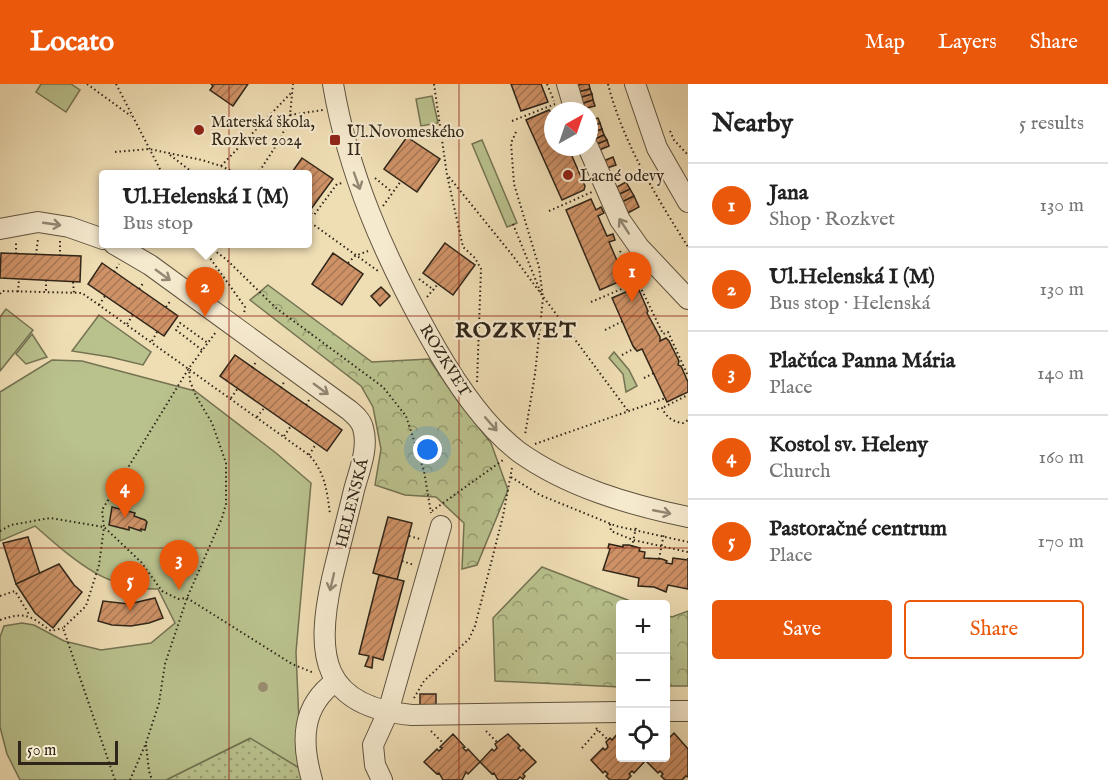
<!DOCTYPE html>
<html lang="en">
<head>
<meta charset="utf-8">
<style>
	body { margin:0; font-family:"IM FELL English",serif; background:#f6f6f6; color:#222 }
	.controls { position:absolute; right:18px; bottom:18px; display:grid; overflow:hidden; border-radius:6px; box-shadow:0 6px 24px #0002 }
	.controls button { width:54px; height:54px; display:grid; place-items:center; padding:0; border:0; border-bottom:2px solid #e0e0e0; background:#fff; color:#222; font:30px sans-serif }
	.compass { position:absolute; left:544px; top:18px; width:54px; height:54px; border-radius:50%; background:#fff; box-shadow:0 6px 24px #0002; rotate:40deg }
	.scale { position:absolute; left:18px; bottom:15px; width:100px; box-sizing:border-box; padding-left:6px; border:3px solid #2f2518; border-top:0; font-size:16px; line-height:21px; white-space:nowrap; color:#2f2518; -webkit-text-stroke:4px #f5e9ce; paint-order:stroke }
	.you { position:absolute; left:428px; top:366px; width:21px; height:21px; margin:-15px; border:4px solid #fff; border-radius:50%; background:#1a73e8; box-shadow:0 0 0 9px #1a73e833 }
	.badge { display:grid; place-items:center; width:39px; height:39px; border-radius:50%; background:#ea580c; color:#fff; font-size:20px; font-weight:700 }
	.pin { position:absolute; translate:-50% -50px; filter:drop-shadow(0 2px 3px #0008) }
	.pin::after { content:''; position:absolute; top:32px; width:21px; height:18px; background:inherit; clip-path:polygon(0 0,100% 0,50% 100%) }
	.popup { position:absolute; left:99px; top:86px; width:213px; height:78px; box-sizing:border-box; display:grid; place-content:center; border-radius:6px; background:#fff; filter:drop-shadow(0 2px 4px #0005); font-size:20px; white-space:nowrap; color:#767676 }
	.popup b { font-size:22px; color:#222 }
	.popup::after { content:''; position:absolute; left:50%; top:100%; margin-left:-12px; border:12px solid transparent; border-top-color:#fff }
	.list { margin:0; padding:0; list-style:none }
	h2 { display:flex; justify-content:space-between; align-items:center; height:78px; margin:0; padding:0 24px; font-size:26px }
	h2 small { font-size:20px; font-weight:400; color:#767676 }
	.list li { display:grid; grid-template-columns:39px 1fr auto; gap:18px; align-items:center; box-sizing:border-box; height:84px; padding:0 24px; border-top:2px solid #e0e0e0 }
	.list b { display:block; font-size:22px; white-space:nowrap }
	.list p { margin:0; font-size:20px; white-space:nowrap; color:#767676 }
	.list em { font-size:20px; font-style:normal; color:#767676 }
	.actions { display:flex; gap:12px; padding:18px 24px }
	.actions a { flex:1; padding:14px 0; border:2px solid #ea580c; border-radius:6px; text-align:center; font-size:21px; color:#ea580c }
	.actions .main { background:#ea580c; color:#fff }
	.icon { flex:none; width:33px; height:33px; fill:none; stroke:currentColor; stroke-width:2; stroke-linecap:round; stroke-linejoin:round }
	.map { position:relative; flex:none; width:688px; height:696px; overflow:hidden }
	header { display:flex; align-items:center; gap:36px; box-sizing:border-box; height:84px; padding:0 30px; background:#ea580c; color:#fff }
	header strong { font-size:28px }
	nav { display:flex; gap:33px; margin-inline-start:auto; font-size:21px }
	main { display:flex }
	aside { flex:1; background:#fff }
	.map>svg:first-child { display:block }
	.grass { fill:url(#grass-dots); stroke:#747352; stroke-width:1.5 }
	.forest { fill:url(#forest-crowns); stroke:#747352; stroke-width:1.5 }
	.park { fill:#b9c18d; stroke:#747352; stroke-width:1.5 }
	.building { fill:url(#building-hatch); stroke:#2f2518; stroke-width:1.5 }
	.lines { fill:none; stroke-linecap:round; stroke-linejoin:round }
	.minor-casing { stroke:#5f533f; stroke-width:22 }
	.path { stroke:#2f2518; stroke-width:2; stroke-dasharray:1.5 3; stroke-linecap:butt }
	.minor { stroke:#f5e9ce; stroke-width:20 }
	.tree { fill:#998d6e }
	.oneway { stroke:#928773 }
	.grid { fill:none; stroke:#8f2418; stroke-width:1.5; stroke-opacity:0.55 }
	.poi-dot { fill:#8f2418; stroke:#f5e9ce; stroke-width:2 }
	.labels { text-anchor:middle; stroke-width:4.5; stroke-linejoin:round; paint-order:stroke }
	.poi-label { font-size:16px; fill:#2f2518; stroke:#f5e9ce; text-anchor:start }
	.street-label { font-size:16px; fill:#2f2518; stroke:#f5e9ce }
	.district-label { font-size:22px; font-weight:bold; letter-spacing:1.5px; fill:#2f2518; stroke:#f5e9ce }
</style>
</head>
<body>
<header>
<strong>Locato</strong>
<nav><a>Map</a><a>Layers</a><a>Share</a></nav>
</header>
<main>
<div class="map">
<svg width="688" height="696" viewBox="0 0 688 696">
	<defs>
		<pattern id="grass-dots" width="8" height="8" patternUnits="userSpaceOnUse" patternTransform="scale(1.5)"><rect width="8" height="8" fill="#b9c18d"/><path d="M2 2h.1M6 6h.1" fill="none" stroke="#979d72" stroke-width="1.8" stroke-linecap="round"/></pattern>
		<pattern id="forest-crowns" width="20" height="18" patternUnits="userSpaceOnUse" patternTransform="scale(1.5)"><rect width="20" height="18" fill="#b9c18d"/><path d="M2 6a3 3 0 1 1 6 0M12 15a3 3 0 1 1 6 0" fill="none" stroke="#979d72"/></pattern>
		<pattern id="building-hatch" width="6" height="6" patternUnits="userSpaceOnUse" patternTransform="scale(1.5)"><rect width="6" height="6" fill="#cf9267"/><path d="M-1 1l2-2M0 6l6-6M5 7l2-2" fill="none" stroke="#a87754"/></pattern>
	</defs>
	<rect width="100%" height="100%" fill="#efddb4"/>
	<filter id="stains"><feTurbulence type="fractalNoise" baseFrequency=".00333" numOctaves="4"/><feColorMatrix values="0 0 0 0 .2 0 0 0 0 .09 0 0 0 0 .02 0 0 0 .5 -.17"/></filter>
	<radialGradient id="worn" r=".72"><stop offset=".6" stop-color="#630" stop-opacity="0"/><stop offset="1" stop-color="#630" stop-opacity=".3"/></radialGradient>
	<!-- grass -->
	<path class="grass" d="M251,654l50,31 1,11h-136z"/>
	<!-- forest -->
	<g class="forest">
		<path d="M268,201l104,77 57,-3 28,41 34,43 17,47 -31,75 -15,4 2,-46 -28,-26 -31,-2 -30,-10 6,-36 -8,-42 -12,-21 -111,-86z"/>
		<path d="M542,483l96,37h-18v83l-125,-6 -2,-63z"/>
		<path d="M688,527v75h-22v-71l6,2z"/>
	</g>
	<!-- park -->
	<g class="park">
		<path d="M41,0h30l9,6 -14,22 -30,-20z"/>
		<path d="M432,12l6,27 -17,3 -5,-27z"/>
		<path d="M482,56l35,83 -10,4 -35,-83z"/>
		<path d="M6,225l27,21 -33,41v-54z"/>
		<path d="M99,231l52,37 -8,13 -33,-8 -38,-6z"/>
		<path d="M32,250l15,23 -21,7 -10,-10z"/>
		<path d="M614,268l15,18 8,16 -11,6 -3,-18 -14,-16z"/>
		<path d="M52,276l30,1 113,30 81,62 35,30 -15,169 5,117 -51,-31 -84,42h-146l-13,-26 -7,-27v-90l4,-11 18,-3 12,2 30,16 37,9 50,-7 24,-20 -17,-34c-53,1 -85,-30 -123,-63l-35,15v-149z"/>
	</g>
	<!-- building -->
	<g class="building">
		<path d="M211,0h37l-15,22 -23,-16 3,-4z"/>
		<path d="M511,0h30l7,18 -27,9z"/>
		<path d="M582,0h7l1,5 -12,3 -2,-6z"/>
		<path d="M590,5l2,5 -13,4 -1,-6z"/>
		<path d="M592,10l1,6 -12,4 -2,-6z"/>
		<path d="M593,16l2,6 -12,3 -2,-5z"/>
		<path d="M549,26l4,4v33h15l17,39 -1,4 -22,10 -36,-80z"/>
		<path d="M598,34l2,5 -11,5v-8z"/>
		<path d="M600,39l2,6 -12,5 -1,-6z"/>
		<path d="M602,45l2,6 -11,5 -3,-6z"/>
		<path d="M604,51l3,5 -12,5 -2,-5z"/>
		<path d="M407,53l33,22 -23,33 -33,-23z"/>
		<path d="M607,56l2,6 -12,5 -2,-6z"/>
		<path d="M613,73l3,8 -12,4 -3,-7z"/>
		<path d="M302,74l31,21 -22,30 -4,-2v-32h-17z"/>
		<path d="M626,98l4,7 -12,6 -3,-7z"/>
		<path d="M630,105l4,7 -12,6 -4,-7z"/>
		<path d="M634,112l5,11 -11,6 -6,-11z"/>
		<path d="M591,115l5,11 5,-3 3,6 -6,3 9,20 6,-2 2,6 -6,2 9,21 6,-3 2,6 -5,2 4,11 -25,11 -34,-80z"/>
		<path d="M445,159l30,22 -22,30 -30,-22z"/>
		<path d="M1,169l80,3 -1,26 -80,-4z"/>
		<path d="M333,169l30,21 -21,31 -30,-21z"/>
		<path d="M102,179l76,53 -14,20 -76,-52z"/>
		<path d="M381,203l9,9 -10,10 -9,-10z"/>
		<path d="M635,204l4,2 9,21 -1,2 13,24v4l6,-3 3,3 10,20 -1,4 3,1 7,16v10l-21,10 -25,-53 -5,2 -4,-5 -21,-48z"/>
		<path d="M235,271l107,75 -15,21 -107,-75z"/>
		<path d="M112,423l23,6 -1,3 11,4 2,2 -2,8 -4,-1v2l-12,-4v3l-20,-5z"/>
		<path d="M388,433l24,6 -15,57 -24,-7z"/>
		<path d="M28,453l12,37 -24,10 -13,-41z"/>
		<path d="M609,460l14,3v-2h6l11,3 -1,3 6,1 -1,6 18,1 5,2 -1,2 6,1 1,-6 15,2v29l-20,-4 -2,7 -12,-5 -16,-1 1,-8 -36,-8 7,-21 -2,-1z"/>
		<path d="M59,480l15,21 8,7 -29,36 -18,-15 -19,-29z"/>
		<path d="M379,491l25,6 -21,79 -10,-3 -1,11 -7,-2 4,-10 -10,-2z"/>
		<path d="M155,514l8,20 -14,5 -18,3 -19,-1 -14,-4 5,-20 26,3z"/>
		<rect x="420" y="610" width="16" height="13"/>
		<path d="M618,649l2,2v23h24l2,2 -12,13 -2,-2 -3,3 2,2 -4,4h-17l-4,-4 2,-2 -3,-3 -2,2 -12,-13 12,-12 2,2 3,-3 -2,-5 4,-4 2,2z"/>
		<path d="M674,649l14,16v28l-2,-1 -4,4h-17l-4,-4 2,-2 -3,-3 -2,2 -12,-12 3,-3h17v-19l1,1z"/>
		<path d="M453,650l12,13 -2,1 3,3 2,-2 12,13 -12,12 -2,-2 -4,8h-19l-4,-7 -2,1 -13,-12 13,-13 2,2 3,-3 -2,-1z"/>
		<path d="M508,650l12,12 -2,2 3,3 2,-2 13,13 -13,12 2,2 -2,3 -3,-2 -3,3h-19l-4,-7 -2,1 -12,-12 12,-13 2,2 3,-3 -2,-4z"/>
	</g>
	<g class="lines">
		<!-- minor casing -->
		<g class="minor-casing">
			<g id="minor">
				<path d="M333,0c15,89 51,171 95,250 22,40 54,90 91,118 49,35 111,53 169,65"/>
				<path d="M567,0l8,27"/>
				<path d="M635,0l22,64 31,54"/>
				<path d="M588,63l32,73 19,27 49,52"/>
				<path d="M0,145l38,-7 31,5 34,12"/>
				<path d="M114,160l36,21 199,145c6,5 12,10 14,18 6,20 -4,43 -9,62 -7,30 -15,59 -22,89 -17,76 -11,128 80,136l208,-3"/>
				<path d="M666,627h22"/>
				<path d="M312,696c-11,-38 -11,-74 24,-99"/>
				<path d="M382,696l-7,-15 -2,-20 15,-33 53,-186"/>
			</g>
		</g>
		<!-- path -->
		<g class="path">
			<path d="M87,0l44,32"/>
			<path d="M116,0l47,91"/>
			<path d="M434,0l13,91 16,72 12,11 6,11 -4,114"/>
			<path d="M547,0l7,17"/>
			<path d="M608,0c15,59 48,112 80,163"/>
			<path d="M290,31l33,-5"/>
			<path d="M512,37l43,-17"/>
			<path d="M670,47l4,9 14,15"/>
			<path d="M516,48l-5,11 3,41 25,83 4,31 -8,76 -10,61"/>
			<path d="M115,68l34,-3 53,11 19,6 19,9"/>
			<path d="M170,71l26,20"/>
			<path d="M221,82l70,-73"/>
			<path d="M257,91l24,-37 9,-23 3,-31"/>
			<path d="M449,93l64,79 115,155"/>
			<path d="M375,94l17,14"/>
			<path d="M383,122l18,-25"/>
			<path d="M307,127l7,4 23,-31 5,-1"/>
			<path d="M549,127l43,-19"/>
			<path d="M307,136l71,51"/>
			<path d="M513,140l28,69"/>
			<path d="M60,157v15"/>
			<path d="M206,160l21,16 49,48 107,79 23,29 18,55 7,42"/>
			<path d="M210,160l-5,7 40,56 -1,7"/>
			<path d="M620,167l11,24 7,7 25,52 5,-2 20,44"/>
			<path d="M16,170v-11"/>
			<path d="M36,171l2,-16"/>
			<path d="M348,179l7,-7 13,-5"/>
			<path d="M114,188l5,-8"/>
			<path d="M419,195l15,11"/>
			<path d="M46,196v13"/>
			<path d="M73,198l1,11"/>
			<path d="M139,205l5,-7"/>
			<path d="M18,208l1,-13"/>
			<path d="M0,210l2,-3 80,2 227,162c16,17 18,36 21,59"/>
			<path d="M427,213l11,-13"/>
			<path d="M591,218l47,-20"/>
			<path d="M99,221l6,-9"/>
			<path d="M166,223l5,-7"/>
			<path d="M127,240l6,-9"/>
			<path d="M605,246l18,-9"/>
			<path d="M152,257l5,-9"/>
			<path d="M202,266l-26,-20 4,-7 28,20"/>
			<path d="M622,271l13,-7"/>
			<path d="M252,284l4,-6"/>
			<path d="M644,294l10,-5"/>
			<path d="M281,304l3,-6"/>
			<path d="M231,314l7,-10"/>
			<path d="M306,321l3,-5"/>
			<path d="M664,323l24,-12"/>
			<path d="M657,325l5,-1c4,9 11,14 21,15l5,-3"/>
			<path d="M257,333l8,-10"/>
			<path d="M284,352l7,-10"/>
			<path d="M535,360l131,-46"/>
			<path d="M309,371l7,-11"/>
			<path d="M511,393l29,18 76,31 72,16"/>
			<path d="M432,427l71,-51"/>
			<path d="M610,440l1,7 22,9 55,12"/>
			<path d="M0,447l11,-6 39,-7 54,9 37,35 21,29 16,8 9,-1 105,66 22,9"/>
			<path d="M409,452l11,3"/>
			<path d="M632,463l4,-20"/>
			<path d="M659,475l5,-26"/>
			<path d="M688,475v-1"/>
			<path d="M402,477l12,4"/>
			<path d="M0,512l15,-5 15,25"/>
			<path d="M0,536c26,-9 30,-4 51,11l12,-3"/>
			<path d="M414,614l10,-17 45,-42 6,-13 28,-110 9,-48"/>
			<path d="M596,644l12,12"/>
			<path d="M431,647l12,12"/>
			<path d="M486,647l11,11"/>
			<path d="M146,661l3,26 3,9"/>
			<path d="M582,664l16,-18"/>
			<path d="M115,696l-52,-152 23,-22 13,-41 5,-38 -2,-17 87,-142 27,-36"/>
			<path d="M130,696l16,-37 13,-40 6,-39 22,-66 35,-80 4,-14v-41l-14,-40 -16,-27 -6,-15 -1,-13"/>
		</g>
		<!-- minor -->
		<use href="#minor" class="minor"/>
	</g>
	<!-- trees -->
	<circle class="tree" cx="263" cy="603" r="5"/>
	<!-- one-way arrows -->
	<defs><path id="oneway-shaft" d="M-6 0H5M1.5-3L5.5 0L1.5 3" fill="none" stroke-width="1.6" stroke-linecap="round" stroke-linejoin="round" transform="scale(1.5)"/></defs>
	<g class="oneway">
		<use href="#oneway-shaft" transform="translate(357 97) rotate(70)"/>
		<use href="#oneway-shaft" transform="translate(52 140) rotate(8)"/>
		<use href="#oneway-shaft" transform="translate(624 142) rotate(-123)"/>
		<use href="#oneway-shaft" transform="translate(163 191) rotate(36)"/>
		<use href="#oneway-shaft" transform="translate(321 305) rotate(36)"/>
		<use href="#oneway-shaft" transform="translate(491 340) rotate(49)"/>
		<use href="#oneway-shaft" transform="translate(662 428) rotate(11)"/>
		<use href="#oneway-shaft" transform="translate(332 498) rotate(103)"/>
	</g>
	<!-- grid -->
	<path class="grid" d="M229,0v696M459,0v696M0,232h688M0,464h688"/>
	<!-- markers -->
	<g class="poi-dot">
		<circle cx="199" cy="46" r="6"/>
		<rect x="329" y="50" width="12" height="12" rx="3"/>
		<circle cx="568" cy="91" r="6"/>
	</g>
	<g class="labels">
		<!-- poi labels -->
		<g class="poi-label">
			<text x="211" y="43">Materská škola,<tspan x="211" dy="18">Rozkvet 2024</tspan></text>
			<text x="347" y="53">Ul.Novomeského<tspan x="347" dy="18">II</tspan></text>
			<text x="580" y="97">Lacné odevy</text>
		</g>
		<!-- street labels -->
		<g class="street-label">
			<text transform="translate(446 276) rotate(58)" y="6">ROZKVET</text>
			<text transform="translate(351 419) rotate(-76)" y="6">HELENSKÁ</text>
		</g>
		<!-- district labels -->
		<g class="district-label">
			<text x="516" y="253">ROZKVET</text>
		</g>
	</g>
	<rect width="100%" height="100%" filter="url(#stains)"/>
	<rect width="100%" height="100%" fill="url(#worn)"/>
</svg>
<div class="controls">
<button>+</button>
<button>−</button>
<button><svg class="icon" aria-label="locate" viewBox="0 0 24 24"><circle cx="12" cy="12" r="6"/><path d="M12 2v4M12 18v4M2 12h4M18 12h4"/></svg></button>
</div>
<svg class="compass" viewBox="-18 -18 36 36"><path d="M0-13l5 13h-10z" fill="#e53935"/><path d="M0 13l5-13h-10z" fill="#767676"/></svg>
<div class="scale">50 m</div>
<div class="you"></div>
<div class="pin badge" style="left:632px;top:218px">1</div>
<div class="pin badge" style="left:205px;top:233px">2</div>
<div class="popup"><b>Ul.Helenská I (M)</b>Bus stop</div>
<div class="pin badge" style="left:179px;top:506px">3</div>
<div class="pin badge" style="left:125px;top:434px">4</div>
<div class="pin badge" style="left:130px;top:527px">5</div>
</div>
<aside>
<h2>Nearby<small>5 results</small></h2>
<ul class="list">
<li><span class="badge">1</span><div><b>Jana</b><p>Shop · Rozkvet</p></div><em>130 m</em></li>
<li><span class="badge">2</span><div><b>Ul.Helenská I (M)</b><p>Bus stop · Helenská</p></div><em>130 m</em></li>
<li><span class="badge">3</span><div><b>Plačúca Panna Mária</b><p>Place</p></div><em>140 m</em></li>
<li><span class="badge">4</span><div><b>Kostol sv. Heleny</b><p>Church</p></div><em>160 m</em></li>
<li><span class="badge">5</span><div><b>Pastoračné centrum</b><p>Place</p></div><em>170 m</em></li>
</ul>
<div class="actions"><a class="main">Save</a><a>Share</a></div>
</aside>
</main>
</body>
</html>
